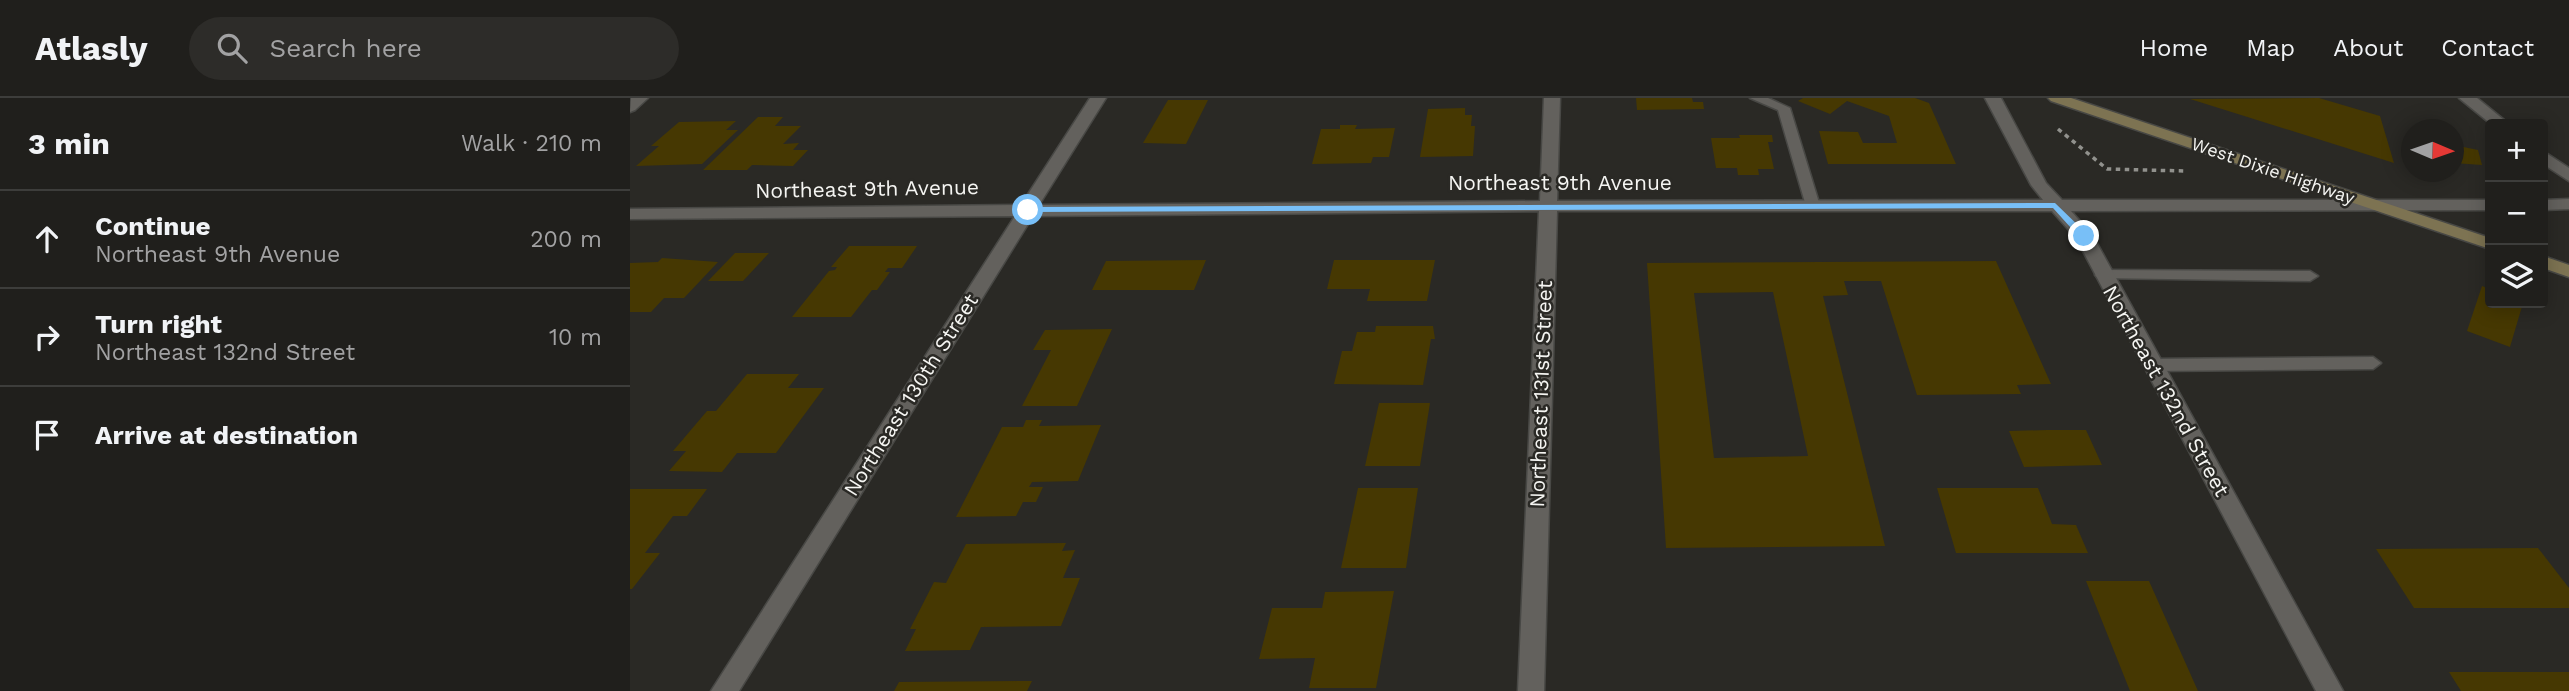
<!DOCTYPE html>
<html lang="en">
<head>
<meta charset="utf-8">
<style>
	body { margin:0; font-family:"Work Sans",sans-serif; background:#2d2c29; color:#f1f3f6 }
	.controls { position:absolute; right:21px; top:21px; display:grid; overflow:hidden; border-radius:7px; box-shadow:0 4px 18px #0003 }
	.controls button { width:63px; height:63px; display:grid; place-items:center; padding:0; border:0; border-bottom:2px solid #3d3d3b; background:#201f1c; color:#f1f3f6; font:35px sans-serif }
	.compass { position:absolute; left:1771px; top:21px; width:63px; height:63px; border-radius:50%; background:#201f1c; box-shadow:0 4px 18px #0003; rotate:92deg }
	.stop { position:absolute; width:21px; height:21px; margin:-16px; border:5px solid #78bff7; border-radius:50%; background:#fff }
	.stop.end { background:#78bff7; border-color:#fff; box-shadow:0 2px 7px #0008 }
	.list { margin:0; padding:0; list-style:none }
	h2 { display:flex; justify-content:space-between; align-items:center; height:91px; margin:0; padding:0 28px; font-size:30px }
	h2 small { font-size:23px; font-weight:400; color:#a2a2a3 }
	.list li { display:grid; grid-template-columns:46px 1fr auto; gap:21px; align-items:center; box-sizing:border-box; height:98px; padding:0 28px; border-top:2px solid #3d3d3b }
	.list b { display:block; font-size:26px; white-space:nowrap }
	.list p { margin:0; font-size:23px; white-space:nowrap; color:#a2a2a3 }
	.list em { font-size:23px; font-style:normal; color:#a2a2a3 }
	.icon { flex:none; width:38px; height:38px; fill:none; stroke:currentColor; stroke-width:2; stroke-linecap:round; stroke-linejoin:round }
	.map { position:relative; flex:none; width:1939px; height:593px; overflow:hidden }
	header { display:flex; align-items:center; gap:42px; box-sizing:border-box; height:98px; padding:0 35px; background:#201f1c; border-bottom:2px solid #3d3d3b }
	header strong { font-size:33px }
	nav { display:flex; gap:38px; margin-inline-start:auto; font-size:24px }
	.search { width:490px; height:63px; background:#2d2c29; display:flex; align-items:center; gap:18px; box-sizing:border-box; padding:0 24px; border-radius:38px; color:#a2a2a3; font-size:26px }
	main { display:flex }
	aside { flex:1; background:#201f1c }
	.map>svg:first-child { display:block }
	.building { fill:#463802; fill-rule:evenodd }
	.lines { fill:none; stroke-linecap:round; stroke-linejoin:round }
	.lane-casing { stroke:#484845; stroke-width:3 }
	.street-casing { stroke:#484845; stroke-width:3 }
	.secondary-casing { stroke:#484845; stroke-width:3 }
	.path { stroke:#91918d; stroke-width:3.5; stroke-dasharray:4.5 4.5; stroke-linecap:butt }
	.lane { fill:#63615d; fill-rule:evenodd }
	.street { fill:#63615d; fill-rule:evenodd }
	.secondary { fill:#7d7352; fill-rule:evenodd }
	.route { fill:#78bff7 }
	.labels { text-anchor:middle; stroke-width:5; stroke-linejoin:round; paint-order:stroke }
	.far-street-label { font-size:18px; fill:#f5f5f2; stroke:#2a2925 }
	.street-label { font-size:21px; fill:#f5f5f2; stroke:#2a2925 }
</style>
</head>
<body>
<header>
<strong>Atlasly</strong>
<div class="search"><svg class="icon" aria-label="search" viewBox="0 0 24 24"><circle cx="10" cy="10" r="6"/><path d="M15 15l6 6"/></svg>Search here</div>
<nav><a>Home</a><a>Map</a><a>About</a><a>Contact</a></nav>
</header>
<main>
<aside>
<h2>3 min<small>Walk · 210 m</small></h2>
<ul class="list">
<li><svg class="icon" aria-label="ahead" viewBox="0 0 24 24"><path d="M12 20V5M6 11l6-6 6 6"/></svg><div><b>Continue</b><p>Northeast 9th Avenue</p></div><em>200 m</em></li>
<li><svg class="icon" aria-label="right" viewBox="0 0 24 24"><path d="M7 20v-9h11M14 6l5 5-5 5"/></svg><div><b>Turn right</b><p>Northeast 132nd Street</p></div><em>10 m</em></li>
<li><svg class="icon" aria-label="arrive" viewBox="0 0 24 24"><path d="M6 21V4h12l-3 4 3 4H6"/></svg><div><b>Arrive at destination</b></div></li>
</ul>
</aside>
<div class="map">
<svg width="1939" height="593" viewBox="0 0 1939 593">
	<rect width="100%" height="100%" fill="#2a2925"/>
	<!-- building -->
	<g class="building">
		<path d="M1006,0h56l1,4h10l1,7 -67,1z"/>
		<path d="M1173,0h112l14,5 27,61h-128l-9,-33 39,1 5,11h34l-8,-27 -42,-15 -17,13 -32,-13z"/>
		<path d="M1689,0l61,18 14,47 -204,-64z"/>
		<path d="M538,2h40l-22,44 -43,-1z"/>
		<path d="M835,10v7h7l-1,11h4l-2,30 -53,1 8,-48z"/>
		<path d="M128,19h25l-8,9h26l-18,18 16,-1 -6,7h15l-15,16 -41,-1 -5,5h-44z"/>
		<path d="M106,23l-10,9h12l-36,34 -66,2 23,-20h-8l28,-24z"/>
		<path d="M710,27h17l-2,4 40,-1 -6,29h-16l-2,6 -59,1 9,-35h19z"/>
		<path d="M1109,37h33l1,7h-5l6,27h-16l1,6h-21l-1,-7h-21l-5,-30h29z"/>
		<path d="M1824,47l24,5 4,15 -28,-2z"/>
		<path d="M219,148h68l-15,22h-14l-3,4h5l-13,18h-5l-21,27h-59l37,-46 6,-1 2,-3h-6z"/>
		<path d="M105,155h34l-26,28h-35z"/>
		<path d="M32,160l56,4 -34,36h-20l-13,14h-21v-49l28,-1z"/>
		<path d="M576,162l-12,30h-102l14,-29z"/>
		<path d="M704,162h101l-8,41h-60l3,-12h-43z"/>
		<path d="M1366,163l55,123 -34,1 4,9 -104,1 -36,-114h-37l4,14 -25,1 62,250 -219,2 -19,-285zM1143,194l35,164 -94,2 -20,-165z"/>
		<path d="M1852,188l8,3v14h33l-13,44 -43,-16z"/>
		<path d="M746,228h57l2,13h-4l-8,46 -89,-1 8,-33h10l5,-19h18z"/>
		<path d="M482,231l-35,77h-55l29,-56h-18l12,-20z"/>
		<path d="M117,276h52l-11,14h36l-48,65h-39l-15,19 -53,-1 17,-20h-13l34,-40h9z"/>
		<path d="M749,305h51l-10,63h-55z"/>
		<path d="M396,322h16l-3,6 62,-1 -23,56 -46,1 -3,5h14l-7,15h-13l-7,14 -60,1 46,-90h21z"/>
		<path d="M1417,332h39l16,35 -78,2 -15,-36z"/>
		<path d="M728,390h60l-12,80h-65z"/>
		<path d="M1307,390h101l14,36 24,1 12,28h-132z"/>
		<path d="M0,391h77l-20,27h-14l-28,37h15l-28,36h-2z"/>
		<path d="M436,445l-4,8 13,-1 -12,28h17l-19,48 -80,1 -11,23 -65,1 11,-22h-6l24,-47 12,1 20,-39z"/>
		<path d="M1908,450l31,40v20h-155l-38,-59z"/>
		<path d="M1456,483h63l49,110h-68z"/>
		<path d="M764,493l-18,97h-67l6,-30 -56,1 13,-51h50l3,-16z"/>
		<path d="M1819,574h120v19h-108z"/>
		<path d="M402,583l-5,10h-133l5,-9z"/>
	</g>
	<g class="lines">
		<!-- lane casing -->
		<g class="lane-casing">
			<g id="lane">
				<path d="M1120,0h18l22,10 30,98 -2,3h-10l-2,-3 -28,-96z"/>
				<path d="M1473,172l207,1 8,5 -8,5 -212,-3 -3,-3z"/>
				<path d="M1743,259l8,6 -8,6 -221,2 -9,-6 9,-6z"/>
			</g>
		</g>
		<!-- street casing -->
		<g class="street-casing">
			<g id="street">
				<path d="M18,0l-13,12 -5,2 1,-14z"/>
				<path d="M460,0h16l-67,107 501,-4 4,-103h16l-3,103 486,-1 -12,-15 -46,-87h16l45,85 16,17h428v10l-419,1 22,25 250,455h-27l-240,-453 -24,-27h-495l-13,480h-26l21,-480 -506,5 -294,475h-28l304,-475 -385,3v-10l391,-4z"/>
				<path d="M1829,0h18l32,26h-18z"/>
				<path d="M1913,53l26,17v13l-26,-17z"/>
				<path d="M1939,101v10l-26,1v-10z"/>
			</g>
		</g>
		<!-- secondary casing -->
		<g class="secondary-casing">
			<g id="secondary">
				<path d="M1418,0h23l419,140v11l-439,-148z"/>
				<path d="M1913,158l26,9v12l-26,-9z"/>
			</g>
		</g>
		<!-- path -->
		<path class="path" d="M1428,31l49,40 78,2"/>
		<!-- lane -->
		<use href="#lane" class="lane"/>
		<!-- street -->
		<use href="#street" class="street"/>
		<!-- secondary -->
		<use href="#secondary" class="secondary"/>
	</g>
	<!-- route -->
	<path class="route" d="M1425,105l32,31v4h-7l-27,-30 -1025,4 -5,-2 5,-3z"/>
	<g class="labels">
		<!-- far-street labels -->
		<g class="far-street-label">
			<text transform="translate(1643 73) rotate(19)" y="6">West Dixie Highway</text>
		</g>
		<!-- street labels -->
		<g class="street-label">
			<text x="930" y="92">Northeast 9th Avenue</text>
			<text transform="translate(237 91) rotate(-1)" y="7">Northeast 9th Avenue</text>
			<text transform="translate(1536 293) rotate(61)" y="7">Northeast 132nd Street</text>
			<text transform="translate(911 296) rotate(-88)" y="7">Northeast 131st Street</text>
			<text transform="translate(281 297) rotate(-58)" y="7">Northeast 130th Street</text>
		</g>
	</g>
</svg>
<div class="controls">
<button>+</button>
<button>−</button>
<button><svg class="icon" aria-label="layers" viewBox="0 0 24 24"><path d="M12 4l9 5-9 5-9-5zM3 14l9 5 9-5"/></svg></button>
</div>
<svg class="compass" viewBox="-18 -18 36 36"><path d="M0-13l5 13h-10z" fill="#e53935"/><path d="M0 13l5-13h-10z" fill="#a2a2a3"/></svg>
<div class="stop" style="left:398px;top:112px"></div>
<div class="stop end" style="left:1454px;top:138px"></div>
</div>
</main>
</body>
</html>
